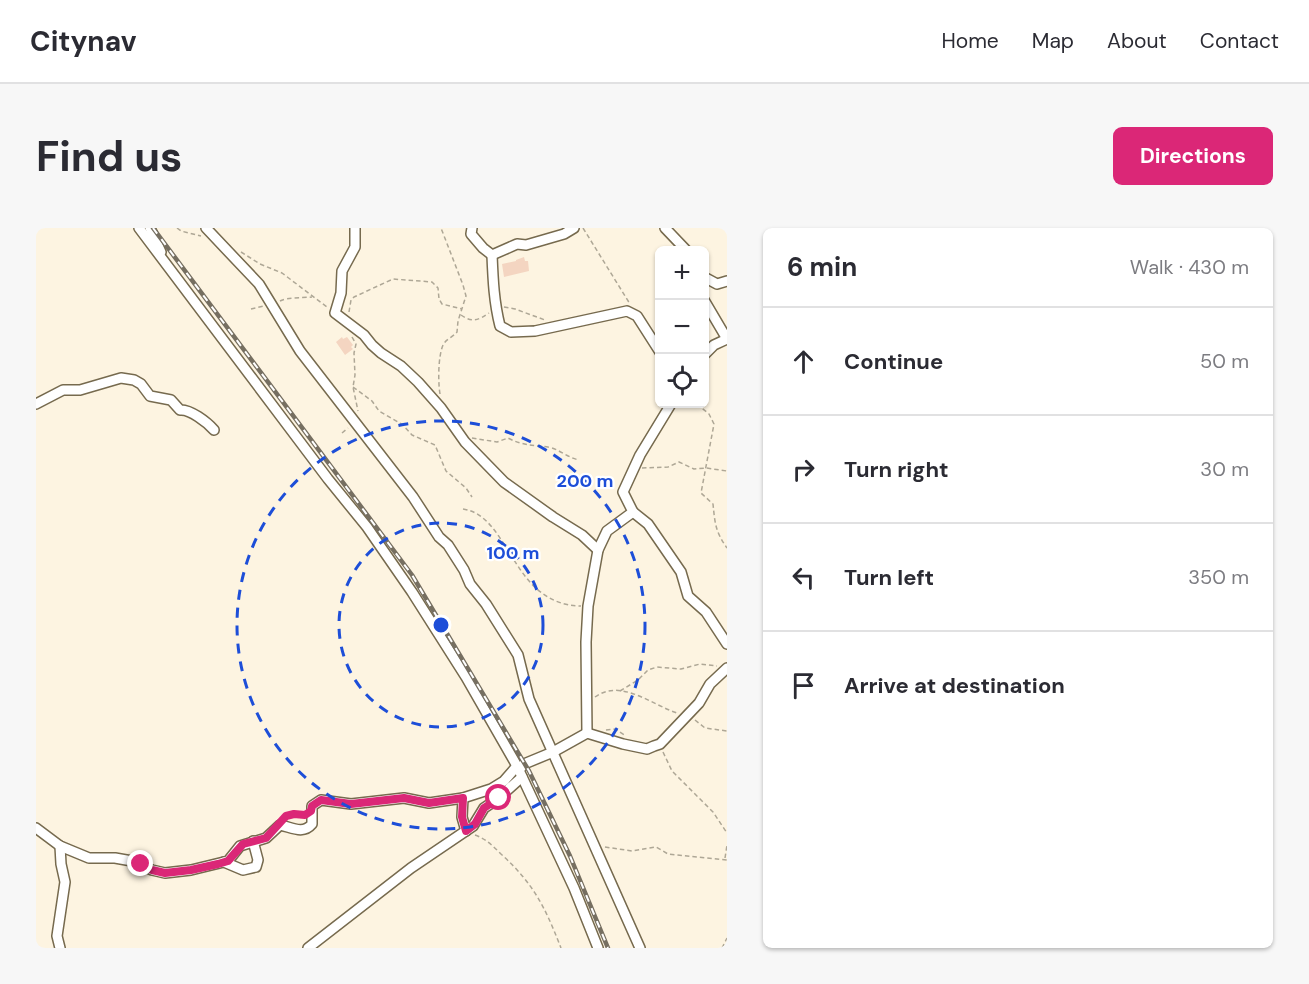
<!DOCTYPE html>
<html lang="en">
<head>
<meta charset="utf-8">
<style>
	body { margin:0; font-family:"DM Sans",sans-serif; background:#f7f7f7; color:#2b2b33 }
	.controls { position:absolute; right:18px; top:18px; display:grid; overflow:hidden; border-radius:9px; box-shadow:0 2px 4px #0004 }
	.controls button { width:54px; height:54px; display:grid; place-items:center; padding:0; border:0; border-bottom:2px solid #e1e1e2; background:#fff; color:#2b2b33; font:30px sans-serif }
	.stop { position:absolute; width:18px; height:18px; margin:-14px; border:4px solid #db2777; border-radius:50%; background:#fff }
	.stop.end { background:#db2777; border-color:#fff; box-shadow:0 2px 6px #0008 }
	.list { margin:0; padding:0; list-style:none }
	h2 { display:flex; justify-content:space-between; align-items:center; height:78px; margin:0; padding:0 24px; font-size:26px }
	h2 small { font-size:20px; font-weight:400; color:#7c7c81 }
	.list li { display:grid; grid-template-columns:39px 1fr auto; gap:18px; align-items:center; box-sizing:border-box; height:108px; padding:0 24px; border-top:2px solid #e1e1e2 }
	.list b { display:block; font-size:22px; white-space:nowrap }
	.list em { font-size:20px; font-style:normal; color:#7c7c81 }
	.icon { flex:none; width:33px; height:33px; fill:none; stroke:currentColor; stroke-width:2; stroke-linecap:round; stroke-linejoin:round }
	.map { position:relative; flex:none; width:691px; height:720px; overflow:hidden; border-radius:9px }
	header { display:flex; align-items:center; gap:36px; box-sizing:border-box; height:84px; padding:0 30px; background:#fff; border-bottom:2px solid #e1e1e2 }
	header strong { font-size:28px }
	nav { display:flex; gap:33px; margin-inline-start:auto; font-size:21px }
	.intro { display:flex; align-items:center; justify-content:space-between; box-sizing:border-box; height:144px; padding:0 36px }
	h1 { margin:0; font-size:42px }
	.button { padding:15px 27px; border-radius:9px; background:#db2777; color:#fff; font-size:21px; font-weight:700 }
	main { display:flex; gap:36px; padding:0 36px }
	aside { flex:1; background:#fff; border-radius:9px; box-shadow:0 2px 4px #0004 }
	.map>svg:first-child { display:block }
	.building { fill:#f4d5c1 }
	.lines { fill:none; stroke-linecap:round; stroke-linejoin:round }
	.minor-casing { stroke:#766a4e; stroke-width:12 }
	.path { stroke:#aea796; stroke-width:1.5; stroke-dasharray:4.5 3; stroke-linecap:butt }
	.minor { stroke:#fff; stroke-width:9 }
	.rail-casing { stroke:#766f61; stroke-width:4.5 }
	.rail { stroke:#fff; stroke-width:2; stroke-dasharray:7; stroke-linecap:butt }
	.route { stroke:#db2777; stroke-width:8 }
	.ring { fill:none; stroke:#1d4ed8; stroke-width:3; stroke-dasharray:10 8 }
	.centre { fill:#1d4ed8; stroke:#fff; stroke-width:3 }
	.ring-label { font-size:18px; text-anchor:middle; font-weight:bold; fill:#1d4ed8; stroke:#fff; stroke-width:4.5; stroke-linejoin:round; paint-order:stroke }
</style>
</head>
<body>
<header>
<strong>Citynav</strong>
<nav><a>Home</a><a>Map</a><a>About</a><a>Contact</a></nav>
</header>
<div class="intro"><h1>Find us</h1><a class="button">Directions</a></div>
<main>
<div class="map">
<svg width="691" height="720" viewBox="0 0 691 720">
	<rect width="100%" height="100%" fill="#fdf4e1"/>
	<!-- building -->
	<g class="building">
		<path d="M488,29l1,4h3l1,10 -25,6 -2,-13 14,-3v-1z"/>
		<path d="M306,109l1,2 4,-2 6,8 -2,2 2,2 -8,6 -9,-13z"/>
	</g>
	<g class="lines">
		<!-- minor casing -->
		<g class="minor-casing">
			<g id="minor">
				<path d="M103,0l189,251 39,48 45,65 54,85 51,89 57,122 24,60"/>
				<path d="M114,0l11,24"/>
				<path d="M170,0l53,56 41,67 113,146 26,40 9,8 16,25 6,14 16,20 32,51 11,44 111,249"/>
				<path d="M319,0v19l-13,24 -1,22 -6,20 29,22 8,10 9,8 20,13 17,16 23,26 24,34 39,40 49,35 29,18 16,15"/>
				<path d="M436,0l-1,6 12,14 9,7 25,-11 9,1 38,-11 10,-6"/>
				<path d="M629,0l21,22"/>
				<path d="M456,27c1,25 2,47 8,71l11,6 24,-1 92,-20 10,5 23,36"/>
				<path d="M668,49l13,7 10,-3"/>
				<path d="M668,72l23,39"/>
				<path d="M668,127l10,-10 13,-6"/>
				<path d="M0,176l27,-14h17l41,-12 13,2 7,4 9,12 21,4 9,10c10,-1 27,12 34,20"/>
				<path d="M597,284l15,12 33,48 7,24 18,16 21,32"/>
				<path d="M551,505l-1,-91 2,-36 10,-56 9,-19 26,-19 -10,-20 17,-37 31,-51"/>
				<path d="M483,542l5,-6 29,-12 34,-19 36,11 24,5 7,-3 6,-2 39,-41 11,-19 17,-16"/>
				<path d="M427,570l-1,19 4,14"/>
				<path d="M0,600l24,18 29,12h26l17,3 20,9 13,3 26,-3 37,-9 12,-15 26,-8 14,-13c11,2 23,10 32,-1v-18l9,-6 30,4 53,-6 25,5 34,-5 28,-9 13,-8 13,-15"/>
				<path d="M24,618l1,18 4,18 -8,54 3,12"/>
				<path d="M188,634l19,8 13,-3 2,-7 -5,-19"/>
				<path d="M272,720l103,-80 62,-42 11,-18 12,-8 26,-23"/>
			</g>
		</g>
		<!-- path -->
		<g class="path">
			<path d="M141,0l4,3 20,5"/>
			<path d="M547,0l47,76"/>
			<path d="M205,24l19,12 22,9 45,34"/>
			<path d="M244,73c7,-4 22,-3 32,-4"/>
			<path d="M468,79l11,2 30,11"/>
			<path d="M215,81l13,-3"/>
			<path d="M313,84l2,-12 3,-3 39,-18 39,3 6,6 1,11 3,5 20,5"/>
			<path d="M425,87c11,8 18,5 28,-2"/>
			<path d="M316,109l4,7 -2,9 1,22 -2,12 5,24"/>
			<path d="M317,159l19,14 7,10 24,14 9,10 23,10 11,26 20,17 6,9"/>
			<path d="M404,166c-2,-12 -2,-37 3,-49 3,-6 10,-8 14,-13l1,-11 8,-25 -3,-11 -22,-57"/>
			<path d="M661,176l12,10 5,10 -13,69 12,11c2,19 2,27 14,44"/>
			<path d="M306,205l6,-5"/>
			<path d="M436,210l25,4 11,-4c17,9 26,6 44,10 9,3 17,10 27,12"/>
			<path d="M606,240l26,-1 11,-5 15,7 12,-1 21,3"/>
			<path d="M427,281c48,7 48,96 118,97"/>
			<path d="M584,463l18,-11 10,-10 9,-3 24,2 19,-5 17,2"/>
			<path d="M559,469c26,-19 57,8 82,16"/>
			<path d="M659,492l10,8 22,3"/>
			<path d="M570,502l9,-1 11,7"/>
			<path d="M627,524l9,19 41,41 14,21"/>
			<path d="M247,591l7,-5 14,1"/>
			<path d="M439,607c11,4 18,11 26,19 33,30 44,53 60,94"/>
			<path d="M569,619l27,4 24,-4 12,7 59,6"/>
			<path d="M689,630l2,-13"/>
			<path d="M686,720l5,-10"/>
		</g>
		<!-- minor -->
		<use href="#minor" class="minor"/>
		<!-- rail casing -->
		<g class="rail-casing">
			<path id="rail" d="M117,0l259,347 117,196 41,85 38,92"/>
		</g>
		<!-- rail -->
		<use href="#rail" class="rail"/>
	</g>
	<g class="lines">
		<!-- route -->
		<path class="route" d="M105,636l11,6 13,3 26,-3 27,-6 10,-3 15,-17 23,-6 20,-22 8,-2 11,1 6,-4 1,-5 9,-6 30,4 53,-6 25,5 34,-5 -1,19 4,14 9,-7 9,-16 15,-10"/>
	</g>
	<!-- distance rings -->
	<g class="ring">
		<circle cx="405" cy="397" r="102"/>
		<circle cx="405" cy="397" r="204"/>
	</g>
	<circle cx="405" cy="397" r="9" class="centre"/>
	<g class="ring-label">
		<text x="549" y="259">200 m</text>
		<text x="477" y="331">100 m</text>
	</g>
</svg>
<div class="controls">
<button>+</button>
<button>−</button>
<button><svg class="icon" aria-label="locate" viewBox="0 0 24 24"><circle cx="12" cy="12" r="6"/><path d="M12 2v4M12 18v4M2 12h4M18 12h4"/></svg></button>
</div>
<div class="stop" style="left:463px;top:570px"></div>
<div class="stop end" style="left:105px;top:636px"></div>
</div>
<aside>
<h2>6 min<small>Walk · 430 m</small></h2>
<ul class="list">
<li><svg class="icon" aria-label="ahead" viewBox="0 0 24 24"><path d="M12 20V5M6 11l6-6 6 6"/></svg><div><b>Continue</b></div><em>50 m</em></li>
<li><svg class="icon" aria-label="right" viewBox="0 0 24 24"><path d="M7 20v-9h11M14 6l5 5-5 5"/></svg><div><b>Turn right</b></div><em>30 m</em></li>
<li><svg class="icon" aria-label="left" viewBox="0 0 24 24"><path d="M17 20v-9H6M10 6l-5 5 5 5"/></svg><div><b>Turn left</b></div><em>350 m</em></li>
<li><svg class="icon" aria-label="arrive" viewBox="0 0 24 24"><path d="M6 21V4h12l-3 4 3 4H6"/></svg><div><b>Arrive at destination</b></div></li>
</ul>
</aside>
</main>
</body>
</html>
